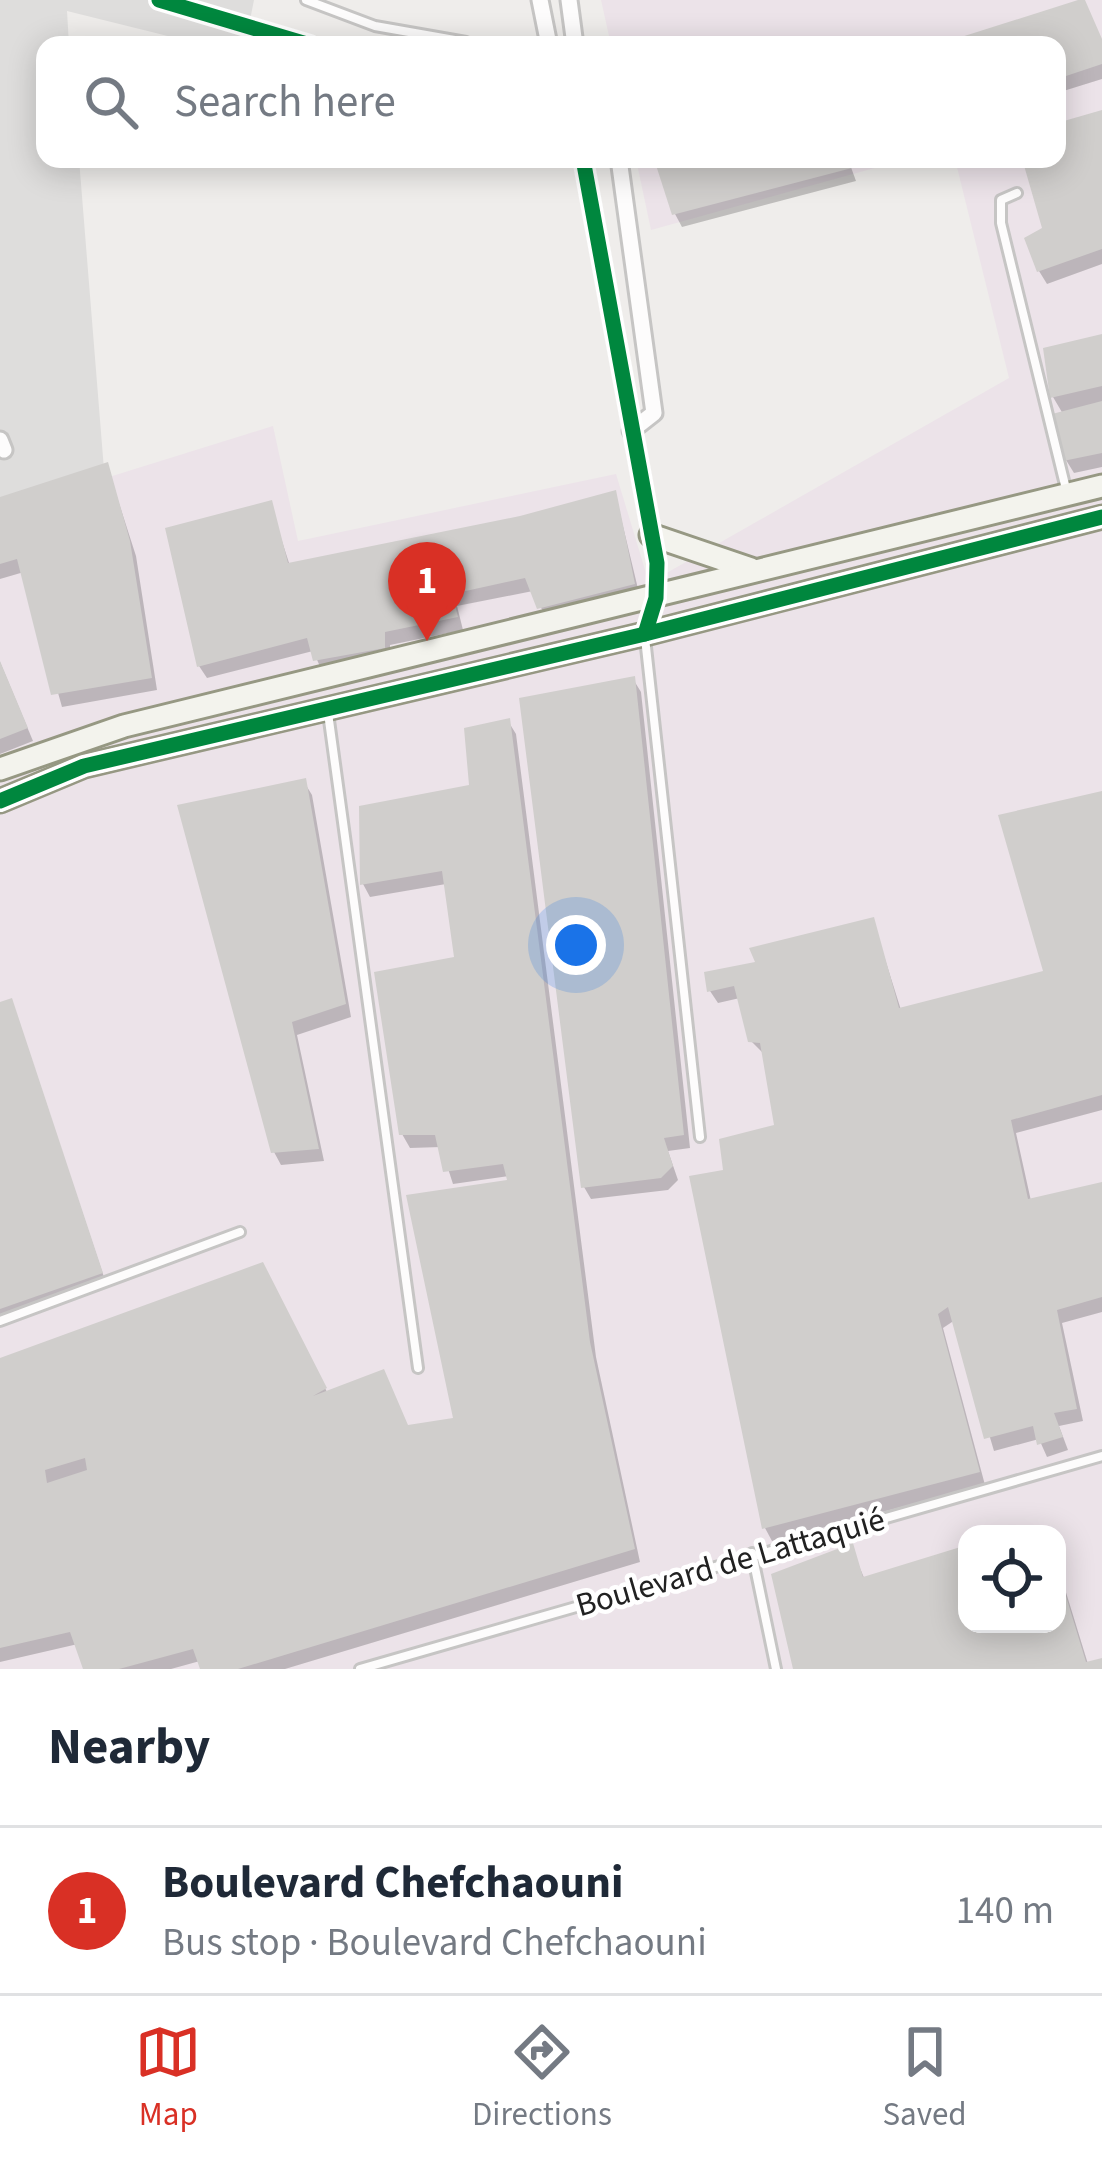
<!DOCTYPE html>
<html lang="en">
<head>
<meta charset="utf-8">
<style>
	body { margin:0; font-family:"Source Sans 3",sans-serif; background:#f2f2f3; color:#1f2937 }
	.controls { position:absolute; right:36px; bottom:36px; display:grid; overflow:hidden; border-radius:24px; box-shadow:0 6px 30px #0003 }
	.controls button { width:108px; height:108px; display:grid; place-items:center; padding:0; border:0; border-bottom:3px solid #e0e1e3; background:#fff; color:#1f2937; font:60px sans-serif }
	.you { position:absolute; left:576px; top:945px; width:42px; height:42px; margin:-30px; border:9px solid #fff; border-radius:50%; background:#1a73e8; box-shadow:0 0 0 18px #1a73e833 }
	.badge { display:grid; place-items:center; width:78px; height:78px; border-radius:50%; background:#d93025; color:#fff; font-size:39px; font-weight:700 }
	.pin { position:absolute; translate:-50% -99px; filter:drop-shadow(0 3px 6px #0008) }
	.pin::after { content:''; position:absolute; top:63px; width:42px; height:36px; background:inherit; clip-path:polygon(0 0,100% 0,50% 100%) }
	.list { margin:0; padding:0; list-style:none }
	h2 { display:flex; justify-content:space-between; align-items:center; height:156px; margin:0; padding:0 48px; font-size:51px }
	h2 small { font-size:39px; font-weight:400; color:#747a83 }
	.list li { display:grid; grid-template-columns:78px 1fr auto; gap:36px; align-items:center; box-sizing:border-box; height:168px; padding:0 48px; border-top:3px solid #e0e1e3 }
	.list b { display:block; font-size:45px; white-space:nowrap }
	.list p { margin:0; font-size:39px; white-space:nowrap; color:#747a83 }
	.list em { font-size:39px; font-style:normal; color:#747a83 }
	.icon { flex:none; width:66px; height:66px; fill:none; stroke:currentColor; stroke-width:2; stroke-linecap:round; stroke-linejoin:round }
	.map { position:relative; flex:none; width:1102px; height:1669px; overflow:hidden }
	.search { position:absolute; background:#fff; box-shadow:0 6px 30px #0003; left:36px; right:36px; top:36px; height:132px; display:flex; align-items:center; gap:30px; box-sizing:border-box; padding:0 42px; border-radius:24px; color:#747a83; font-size:45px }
	.sheet { height:324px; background:#fff }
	nav { display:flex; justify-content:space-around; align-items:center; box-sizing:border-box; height:168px; border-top:3px solid #e0e1e3; background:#fff; font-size:33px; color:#747a83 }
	nav a { display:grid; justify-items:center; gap:6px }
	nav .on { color:#d93025 }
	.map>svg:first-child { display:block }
	.residential { fill:#dedddc }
	.industrial { fill:#ece3e9; fill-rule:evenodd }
	.shadow { fill:#0003 }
	.building { fill:#d0cecc; fill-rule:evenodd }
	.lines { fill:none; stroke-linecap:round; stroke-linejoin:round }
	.lane-casing { stroke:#c6c5c4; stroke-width:14 }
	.street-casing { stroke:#c6c5c4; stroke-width:21 }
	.secondary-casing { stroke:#969883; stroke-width:27 }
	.lane { stroke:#fdfcfc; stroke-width:8 }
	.street { stroke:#fdfcfc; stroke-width:15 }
	.secondary { stroke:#f3f3ed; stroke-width:21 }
	.cycleway-casing { stroke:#fff; stroke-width:22 }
	.cycleway { stroke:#00873e; stroke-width:15 }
	.labels { text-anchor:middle; stroke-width:9; stroke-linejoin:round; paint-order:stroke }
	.street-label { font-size:33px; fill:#212121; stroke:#fff }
</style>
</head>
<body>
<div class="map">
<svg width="1102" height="1669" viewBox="0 0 1102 1669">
	<rect width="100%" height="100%" fill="#efedeb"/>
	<!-- residential -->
	<path class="residential" d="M0,0h254l-9,45h-41l-137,-34 2,34h-24v114h34l26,323 -105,29z"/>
	<!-- industrial -->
	<g class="industrial">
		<path d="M601,0h501v1669h-1102v-1158l273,-85 25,115 318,-67 33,109 360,-205 -54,-219h102v-114h-446zM967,1534h90v90h-90z"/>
		<path d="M636,159h271l-256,71z"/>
	</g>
	<!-- shadow -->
	<g class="shadow">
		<path d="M1102,41v38l-45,14v-48h-112z"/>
		<path d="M1102,113v151l-55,20 -8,-13 7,-42 -19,-65 30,-5v-33z"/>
		<path d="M673,159h175l8,22 -174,46 -7,-13z"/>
		<path d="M1102,337v130l-28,6 -8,-13 -3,-46 -10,-17z"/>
		<path d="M107,466l29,90 21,134 -95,17 -38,-135 -24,7v-79z"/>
		<path d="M615,493l25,104 -93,23 -14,-29 -76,15 6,24 -73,15v15l-67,13 -10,-22 -106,27 -8,-12 71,-162 20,62 231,-47z"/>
		<path d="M0,662l33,79 -33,13z"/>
		<path d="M633,679l8,13 49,456 -22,3 10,29 -10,10 -77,9 -7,-12z"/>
		<path d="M508,721l8,13 80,623 44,205 -355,107h-82l-3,-8 -29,8h-84l-9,-25 -78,18v-302l270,-81 58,115 80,34 48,-8 54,-237 -1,-7 -56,8 -12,-37 -31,1 -8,-14 55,-174 -11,-76 -76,13 -7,-13 -1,-75 110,-22z"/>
		<path d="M304,782l8,13 39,222 -54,18 27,126 -43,4 -7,-13z"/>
		<path d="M1102,794v316l-86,23 15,68 71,-16v127l-40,11 21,98 -24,5 9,24 -21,7 -8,-18 -45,12 -39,-131 -12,8 42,157 -213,56 -7,-13 -73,-350 34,-5 52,-45 -13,-73 -14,-14 -11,-43 -22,5 -8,-12 49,-27 114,-43 28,89 146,-37z"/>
		<path d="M11,1001l96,285 -107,38v-319z"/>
		<path d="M851,1547l14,33 102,-29v73h90v-61l31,101 14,-4v9h-306z"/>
	</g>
	<!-- building -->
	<g class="building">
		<path d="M1078,0h7l17,39v25l-45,15v-34h-121z"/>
		<path d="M1102,110v139l-65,23 -13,-34 18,-10 -19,-66 34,-3v-36z"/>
		<path d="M664,159h184l4,9 -180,47 -17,-53z"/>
		<path d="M1102,334v52l-52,12 -7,-50z"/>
		<path d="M1102,401v52l-39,8 -11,-47z"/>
		<path d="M108,462l22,79 22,137 -101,17 -34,-136 -17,5v-67z"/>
		<path d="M616,490l19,94 -98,25 -12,-31 -73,16 6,23 -73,15v16l-72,13 -6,-23 -110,29 -32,-139 107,-28 16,63 232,-47z"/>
		<path d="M0,661l28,67 -28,11z"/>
		<path d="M635,676l49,459 -20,3 9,28 -12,12 -80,10 -62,-490z"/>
		<path d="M510,718l80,624 45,207 -397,120h-38l-7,-20 -74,20h-36l-13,-37 -70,16v-290l263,-96 64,126 -14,8 71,-27 24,56 45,-7 -47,-223 101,-15 -4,-16 -60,8 -8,-37h-36l-25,-163 80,-15 -12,-86 -82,14 -1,-79 110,-21 -5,-57zM85,1458l2,12 -40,13 -2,-13z"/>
		<path d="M306,778l40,226 -54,18 27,127 -48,4 -94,-348z"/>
		<path d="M1102,791v304l-91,25 17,79 74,-17v115l-45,13 20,99 -23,4 9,24 -26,8 -4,-19 -49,13 -36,-132 -10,7 42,158 -218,57 -73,-353 34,-6 -4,-31 55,-14 -14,-82 -12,-1 -14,-56 -27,6 -3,-20 51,-10 -6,-14 125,-31 25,91 144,-37 -45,-156z"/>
		<path d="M12,998l91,275 -103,36v-307z"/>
		<path d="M853,1543l10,34 104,-32v79h90l1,-54 28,92 16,-4v11h-309l-22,-95z"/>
	</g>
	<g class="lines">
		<!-- lane casing -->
		<g class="lane-casing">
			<g id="lane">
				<path d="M306,0l69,26 91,16"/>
				<path d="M1017,193l-16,7v23l66,270"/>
				<path d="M645,638l55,499"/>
				<path d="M328,713l90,655"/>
				<path d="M0,1321l240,-89"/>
				<path d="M752,1553l24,116"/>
				<path d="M360,1669l742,-213"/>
			</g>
		</g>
		<!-- street casing -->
		<g class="street-casing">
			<g id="street">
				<path d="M159,0l151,45"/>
				<path d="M540,0l9,45"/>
				<path d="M569,0l6,45"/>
				<path d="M583,159l74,404 -1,35 -11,36"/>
				<path d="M619,159l35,254 -23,18"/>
				<path d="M0,440l4,10"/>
			</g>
		</g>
		<!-- secondary casing -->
		<g class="secondary-casing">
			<g id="secondary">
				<path d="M651,535l100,34"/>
				<path d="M0,769l124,-43 978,-240"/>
				<path d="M0,801l84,-35 561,-132 457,-117"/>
			</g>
		</g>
		<!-- lane -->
		<use href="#lane" class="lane"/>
		<!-- street -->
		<use href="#street" class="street"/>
		<!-- secondary -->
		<use href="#secondary" class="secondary"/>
		<!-- cycleway casing -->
		<g class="cycleway-casing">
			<g id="cycleway">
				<path d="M159,0l151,45"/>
				<path d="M583,159l74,404 -1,35 -11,36"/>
				<path d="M0,801l84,-35 561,-132 457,-117"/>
			</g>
		</g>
		<!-- cycleway -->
		<use href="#cycleway" class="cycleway"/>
	</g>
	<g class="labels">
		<!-- street labels -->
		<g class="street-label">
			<text transform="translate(730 1561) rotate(-16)" y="12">Boulevard de Lattaquié</text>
		</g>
	</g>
</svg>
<div class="controls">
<button><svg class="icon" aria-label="locate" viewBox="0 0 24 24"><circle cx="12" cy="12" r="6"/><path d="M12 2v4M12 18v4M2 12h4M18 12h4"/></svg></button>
</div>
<div class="you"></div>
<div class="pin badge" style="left:427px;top:641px">1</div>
<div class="search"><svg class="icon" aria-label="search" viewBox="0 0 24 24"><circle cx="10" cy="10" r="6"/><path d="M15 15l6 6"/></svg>Search here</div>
</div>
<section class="sheet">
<h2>Nearby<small></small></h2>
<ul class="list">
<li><span class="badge">1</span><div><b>Boulevard Chefchaouni</b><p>Bus stop · Boulevard Chefchaouni</p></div><em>140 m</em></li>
</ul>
</section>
<nav>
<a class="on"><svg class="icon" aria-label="map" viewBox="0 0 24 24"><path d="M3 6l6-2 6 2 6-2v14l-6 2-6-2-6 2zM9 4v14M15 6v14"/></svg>Map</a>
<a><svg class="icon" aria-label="directions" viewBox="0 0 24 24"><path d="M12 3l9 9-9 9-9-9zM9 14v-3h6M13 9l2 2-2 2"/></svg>Directions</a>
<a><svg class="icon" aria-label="saved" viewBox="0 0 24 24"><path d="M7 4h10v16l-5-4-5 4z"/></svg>Saved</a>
</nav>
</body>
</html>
